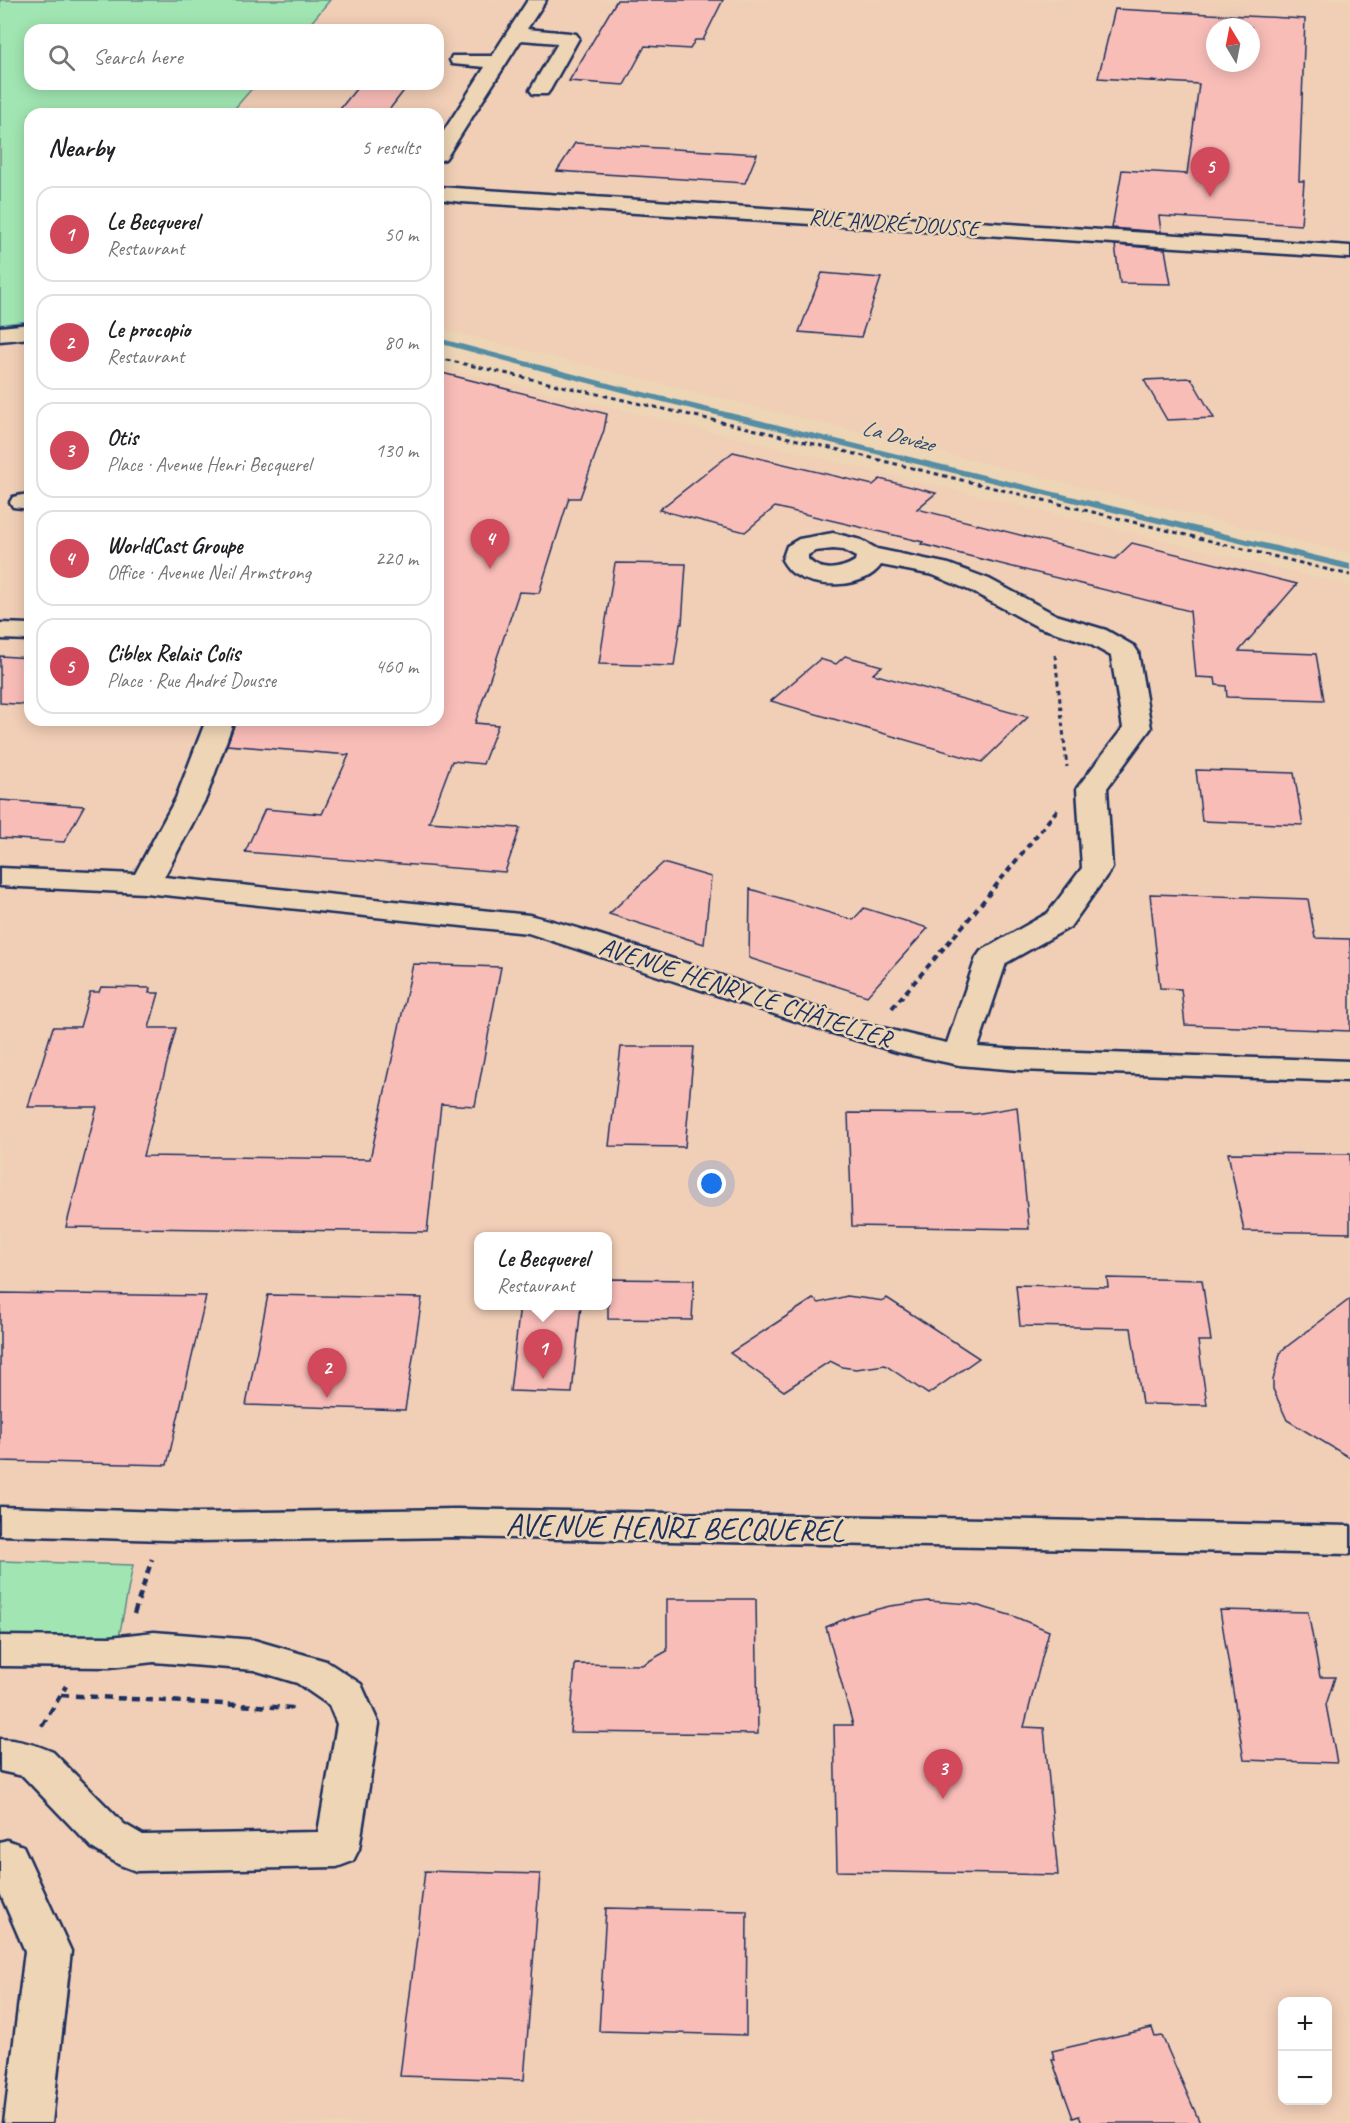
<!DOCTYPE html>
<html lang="en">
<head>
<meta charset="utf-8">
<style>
	body { margin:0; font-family:Caveat,sans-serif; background:#f6f6f6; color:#202124 }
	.controls { position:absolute; right:18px; bottom:18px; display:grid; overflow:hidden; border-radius:12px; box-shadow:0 3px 15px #0003 }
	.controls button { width:54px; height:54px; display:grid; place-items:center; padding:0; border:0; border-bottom:2px solid #e0e0e0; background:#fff; color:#202124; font:30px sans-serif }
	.compass { position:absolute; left:1206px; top:18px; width:54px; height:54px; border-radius:50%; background:#fff; box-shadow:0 3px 15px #0003; rotate:350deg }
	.you { position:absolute; left:712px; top:1184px; width:21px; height:21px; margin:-15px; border:4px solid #fff; border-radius:50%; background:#1a73e8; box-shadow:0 0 0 9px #1a73e833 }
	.badge { display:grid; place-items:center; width:39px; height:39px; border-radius:50%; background:#d1495b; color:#fff; font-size:20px; font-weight:700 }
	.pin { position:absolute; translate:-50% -50px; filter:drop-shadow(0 2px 3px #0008) }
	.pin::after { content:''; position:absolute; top:32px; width:21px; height:18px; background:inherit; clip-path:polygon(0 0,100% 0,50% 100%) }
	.popup { position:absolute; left:474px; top:1232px; width:138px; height:78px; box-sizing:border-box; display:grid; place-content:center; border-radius:12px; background:#fff; filter:drop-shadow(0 2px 4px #0005); font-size:20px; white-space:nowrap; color:#757577 }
	.popup b { font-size:22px; color:#202124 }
	.popup::after { content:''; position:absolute; left:50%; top:100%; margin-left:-12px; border:12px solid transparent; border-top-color:#fff }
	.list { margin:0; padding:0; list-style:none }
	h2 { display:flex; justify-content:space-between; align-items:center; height:78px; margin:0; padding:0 24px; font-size:26px }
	h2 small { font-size:20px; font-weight:400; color:#757577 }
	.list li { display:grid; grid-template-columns:39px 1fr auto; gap:18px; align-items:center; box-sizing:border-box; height:96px; margin:0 12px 12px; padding:0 12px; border:2px solid #e0e0e0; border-radius:18px }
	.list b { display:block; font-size:22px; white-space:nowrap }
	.list p { margin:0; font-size:20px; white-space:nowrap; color:#757577 }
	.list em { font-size:20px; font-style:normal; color:#757577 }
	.icon { flex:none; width:33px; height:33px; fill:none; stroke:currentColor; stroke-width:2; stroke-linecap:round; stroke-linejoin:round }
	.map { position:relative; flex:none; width:1350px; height:2123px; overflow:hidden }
	.search { position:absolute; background:#fff; box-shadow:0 3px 15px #0003; left:24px; top:24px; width:420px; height:66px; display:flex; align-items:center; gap:15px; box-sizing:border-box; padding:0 21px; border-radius:18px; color:#757577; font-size:22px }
	.panel { position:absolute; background:#fff; box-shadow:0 3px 15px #0003; left:24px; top:108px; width:420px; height:618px; border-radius:18px }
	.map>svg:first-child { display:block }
	.built { fill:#f1ceb6; fill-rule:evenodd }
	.green { fill:#a1e6b2; stroke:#5e8a88; stroke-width:1.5 }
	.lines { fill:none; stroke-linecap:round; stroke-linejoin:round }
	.stream { fill:#558da5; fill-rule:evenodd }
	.building { fill:#f9bdb8; stroke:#1b2f5e; stroke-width:1.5; fill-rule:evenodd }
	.minor-casing { stroke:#1b2f5e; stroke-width:5 }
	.path-far2 { stroke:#1b2f5e; stroke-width:3; stroke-dasharray:4.5 4; stroke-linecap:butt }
	.path-far1 { stroke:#1b2f5e; stroke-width:4; stroke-dasharray:6 4.5; stroke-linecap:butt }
	.path { stroke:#1b2f5e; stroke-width:4.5; stroke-dasharray:8 6; stroke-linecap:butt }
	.minor { fill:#edd5b5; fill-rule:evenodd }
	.labels { text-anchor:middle; stroke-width:5; stroke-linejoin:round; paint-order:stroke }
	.far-street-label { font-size:22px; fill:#1b2f5e; stroke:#edd5b5 }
	.far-water-label { font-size:22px; font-style:italic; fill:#294770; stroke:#edd5b5 }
	.street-label { font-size:26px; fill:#1b2f5e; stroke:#edd5b5 }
	.near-street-label { font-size:32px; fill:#1b2f5e; stroke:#edd5b5 }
</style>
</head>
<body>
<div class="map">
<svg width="1350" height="2123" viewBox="0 0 1350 2123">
	<rect width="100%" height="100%" fill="#edd5b5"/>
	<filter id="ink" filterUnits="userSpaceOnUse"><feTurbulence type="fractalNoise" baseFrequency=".0167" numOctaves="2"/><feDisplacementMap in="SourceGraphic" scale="12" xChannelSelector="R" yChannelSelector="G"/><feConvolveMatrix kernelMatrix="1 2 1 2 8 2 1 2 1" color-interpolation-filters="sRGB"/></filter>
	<g filter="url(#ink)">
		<!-- built -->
		<g class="built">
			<path d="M330,0h1020v553l-912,-225v-214h-202l-1,-6 21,-24h182v-54h-133zM1215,27h36v36h-36z"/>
			<path d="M30,337v383h408v-354l912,220v1537h-1350v-1782zM478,1236h130v70h-130zM1282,2002h46v98h-46z"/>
		</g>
		<!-- green -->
		<g class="green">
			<path d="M0,0h330l-25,30h-275v54h226l-21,24 1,6h-206v209l-30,4z"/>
			<path d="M0,1561l133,4 -14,72h-119z"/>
		</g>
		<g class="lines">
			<!-- stream -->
			<g class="stream">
				<path d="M30,320v4l-30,4v-4z"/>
				<path d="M438,338l189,50 723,176v6l-728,-178 -184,-49z"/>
			</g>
		</g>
		<!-- building -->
		<g class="building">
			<path d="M617,0h106l-20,40h-8l-5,9 -45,-3 -21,39 -55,-4z"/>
			<path d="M1115,9l190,10 -6,162h5l-3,44 -142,-9 2,16 -49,-4 10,-58 65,4 12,-90 -101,-6zM1215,27h36v36h-36z"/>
			<path d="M360,84h49l-23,30h-50z"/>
			<path d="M575,143l182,11 -12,29 -188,-12z"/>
			<path d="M1115,245l50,4 6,35 -51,-1z"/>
			<path d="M822,273l59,5 -20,59 -62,-5z"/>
			<path d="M438,372l169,42 -3,16 -24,68h-11l-30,95 -20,-1 -44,131 23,2 -15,39 -31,-3 -23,61 91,6 -15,44 -260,-20 20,-43 57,5 27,-59 -122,-10 9,-25h202z"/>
			<path d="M1191,378l23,40 -47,2 -23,-40z"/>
			<path d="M733,452l140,33 7,-6 56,14 -19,16 198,50 17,-16 165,41 -58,67 77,3 8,46 -97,-3 -1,-11 -10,-1 -1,-7 -19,-1 -6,-66 -269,-67 2,-2 -148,-35 -30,25 -86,-22z"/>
			<path d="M615,563l71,1 -4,60h-2l-6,42 -75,-2z"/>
			<path d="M0,656l30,2v47l-30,-2z"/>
			<path d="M845,656l37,10 -9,8 155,43 -46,45 -211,-61 49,-42 16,5z"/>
			<path d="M1196,770l98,3 9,52 -101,-4z"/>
			<path d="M0,800l84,6 -20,36 -64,-4z"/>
			<path d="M663,863l48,14 -7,67 -95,-30z"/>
			<path d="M750,889l103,31 11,-12 64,20 -61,68 -118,-38z"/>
			<path d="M1150,894l158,5 7,39 35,1v92l-165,-6 -4,-36 -21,-1z"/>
			<path d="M413,964l88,3 -26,139 -34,-2 -14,128 -361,-5 31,-120h-69l25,-80h27l10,-35h9l2,-5 49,1 -1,5h10l-10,35h27l-33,128 227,3z"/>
			<path d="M621,1047h73l-9,100 -76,-1z"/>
			<path d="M1017,1107l12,122 -177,-3 -4,-113 127,1z"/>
			<path d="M1228,1153l122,1v79l-106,-2z"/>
			<path d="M1107,1278l95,2 9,61h-13l9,64 -65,-1 -11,-76 -111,-2 -4,-41 92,2z"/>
			<path d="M608,1279l86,1 -2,40 -84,-1z"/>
			<path d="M0,1293l206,3 -39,169 -167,-4z"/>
			<path d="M268,1295l154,3 -17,112 -159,-5z"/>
			<path d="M847,1296l37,5 3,-3 92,60 -51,36 -43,-29 -29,4 -14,-2 -12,-6 -46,30 -54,-38 83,-54 6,4z"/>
			<path d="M1350,1299v159l-63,-38 -14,-31v-9l8,-29z"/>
			<path d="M520,1305h61l-9,88 -62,-2z"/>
			<path d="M667,1599h89l2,135 -188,-2 5,-68 67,1 25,-14z"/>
			<path d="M928,1601l44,3 41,12 36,15 -25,96 20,1 14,147 -221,-4 -3,-146h19l-27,-98 28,-12 36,-9z"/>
			<path d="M1220,1610l88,2 12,65h15l-9,28 11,58 -93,-3z"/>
			<path d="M425,1871l115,3 -16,206 -124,-4z"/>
			<path d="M606,1908l141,3 -1,124 -147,-4z"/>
			<path d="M1152,2028l3,9 7,-1 38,87h-118l-3,-7 -6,2 -21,-58h3l-3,-9z"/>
		</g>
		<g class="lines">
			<!-- minor casing -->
			<g class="minor-casing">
				<g id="minor">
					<path d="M528,0h18l-19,29 43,4 6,1 3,4 -29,52 -3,4h-14l-3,-4 28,-47 -37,-3 -73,115 -3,4 -7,2v-21l47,-73 -33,-3 -2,-4 2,-4h40z"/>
					<path d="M438,187l912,59v12l-888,-56 -24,-3z"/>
					<path d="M30,324v14l-30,3v-14z"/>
					<path d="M22,495h8v14l-17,-2 -3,-5 3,-5z"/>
					<path d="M833,533l28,7 16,9 72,15 40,15 67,36 50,15 28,16 4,6 13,76 -44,60 5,80 -42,59 -64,36 -28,84 40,3 332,11v20l-332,-11 -59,-5 -62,-13 -71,-21 -298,-98 -383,-40 -145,-7v-18l135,6 41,-76 30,-78h28l-28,78 -42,79 365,38c141,35 275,99 418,128l29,-85 5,-7 67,-38 34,-45 -5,-80 46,-60 -12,-72 -25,-14 -48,-15 -67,-36 -38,-16 -52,-10c-17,24 -64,24 -87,9 -5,-3 -9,-9 -12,-14l5,-14 12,-7zM833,549l10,1 13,7 -1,4c-15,9 -34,12 -47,-2v-4l7,-4z"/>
					<path d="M0,623l30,1v16l-30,-1z"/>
					<path d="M0,1507l197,6 260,-4 893,17v28l-893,-17 -260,4 -197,-6z"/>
					<path d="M154,1632l100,8 72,21 35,23 18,40 -20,125 -6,12 -16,6 -201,4 -16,-6 -28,-17 -69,-72 -23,-5v-32c20,1 35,5 53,13l71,72 19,11 175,-3 19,-108 -8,-19 -32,-22 -43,-13 -100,-8 -44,5 -110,-1v-30l110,1z"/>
					<path d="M7,1840l16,6 48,105 -19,172h-48l21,-172 -25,-58v-51z"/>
				</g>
			</g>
			<!-- path-far2 -->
			<g class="path-far2">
				<path d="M438,358l323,73 589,144"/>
				<path d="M1055,655l12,112"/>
			</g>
			<!-- path-far1 -->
			<path class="path-far1" d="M892,1008l76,-88 90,-111"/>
			<!-- path -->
			<g class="path">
				<path d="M134,1614l18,-55"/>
				<path d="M61,1695l232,13"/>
				<path d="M42,1726l24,-40"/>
			</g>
			<!-- minor -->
			<use href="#minor" class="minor"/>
		</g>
	</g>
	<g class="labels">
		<!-- far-street labels -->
		<g class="far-street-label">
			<text transform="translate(894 222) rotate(4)" y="8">RUE ANDRÉ DOUSSE</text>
		</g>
		<!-- far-water labels -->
		<g class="far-water-label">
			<text transform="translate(898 435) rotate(14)" y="8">La Devèze</text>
		</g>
		<!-- street labels -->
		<g class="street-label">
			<text transform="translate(746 992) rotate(18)" y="9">AVENUE HENRY LE CHÂTELIER</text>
		</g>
		<!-- near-street labels -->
		<g class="near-street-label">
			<text transform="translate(675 1527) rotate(1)" y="11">AVENUE HENRI BECQUEREL</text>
		</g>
	</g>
</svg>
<div class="controls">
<button>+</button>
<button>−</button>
</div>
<svg class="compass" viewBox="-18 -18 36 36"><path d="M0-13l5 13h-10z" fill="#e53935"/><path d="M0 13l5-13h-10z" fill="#757577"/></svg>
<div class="you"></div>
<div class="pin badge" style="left:543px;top:1379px">1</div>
<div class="popup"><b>Le Becquerel</b>Restaurant</div>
<div class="pin badge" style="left:327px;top:1398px">2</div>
<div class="pin badge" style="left:943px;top:1799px">3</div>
<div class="pin badge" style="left:490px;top:569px">4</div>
<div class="pin badge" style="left:1210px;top:197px">5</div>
<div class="search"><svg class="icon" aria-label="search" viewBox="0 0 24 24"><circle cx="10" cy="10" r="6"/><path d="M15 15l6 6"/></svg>Search here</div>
<section class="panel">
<h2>Nearby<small>5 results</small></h2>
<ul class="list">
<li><span class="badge">1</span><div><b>Le Becquerel</b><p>Restaurant</p></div><em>50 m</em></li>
<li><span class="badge">2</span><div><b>Le procopio</b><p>Restaurant</p></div><em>80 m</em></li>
<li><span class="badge">3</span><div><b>Otis</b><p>Place · Avenue Henri Becquerel</p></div><em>130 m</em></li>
<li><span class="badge">4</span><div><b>WorldCast Groupe</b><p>Office · Avenue Neil Armstrong</p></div><em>220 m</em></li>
<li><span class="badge">5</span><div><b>Ciblex Relais Colis</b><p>Place · Rue André Dousse</p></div><em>460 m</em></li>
</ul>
</section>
</div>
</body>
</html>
